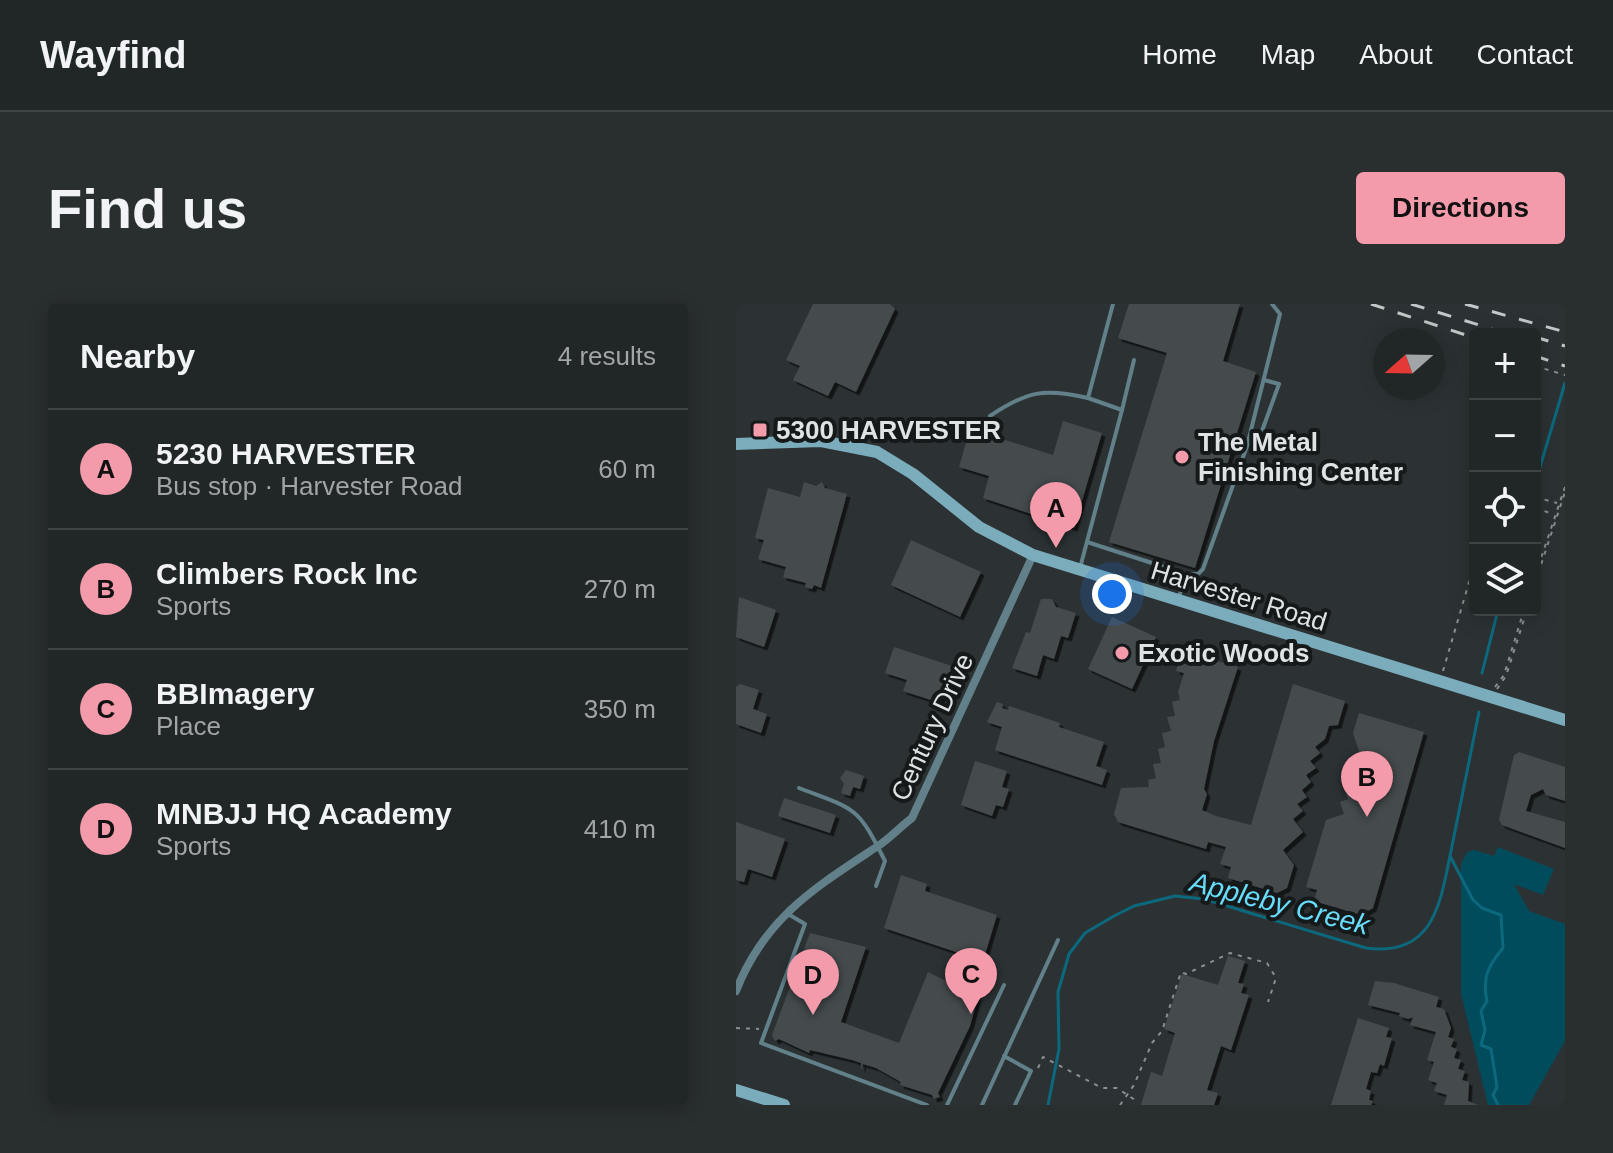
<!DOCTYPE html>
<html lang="en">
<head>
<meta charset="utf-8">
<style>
	body { margin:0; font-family:Helvetica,sans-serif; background:#292e2f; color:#f1f3f6 }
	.controls { position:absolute; right:24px; top:24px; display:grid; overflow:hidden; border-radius:8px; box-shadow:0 4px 20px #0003 }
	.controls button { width:72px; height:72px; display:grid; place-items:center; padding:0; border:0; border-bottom:2px solid #3e4344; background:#212627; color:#f1f3f6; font:40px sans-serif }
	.compass { position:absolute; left:637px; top:24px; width:72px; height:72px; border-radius:50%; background:#212627; box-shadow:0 4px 20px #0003; rotate:250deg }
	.you { position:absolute; left:376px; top:290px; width:28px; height:28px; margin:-20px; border:6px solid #fff; border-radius:50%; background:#1a73e8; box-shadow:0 0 0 12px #1a73e833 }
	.badge { display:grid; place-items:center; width:52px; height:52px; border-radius:50%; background:#f39aab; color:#111; font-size:26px; font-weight:700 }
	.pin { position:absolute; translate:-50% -66px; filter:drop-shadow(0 2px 4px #0008) }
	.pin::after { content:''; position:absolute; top:42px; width:28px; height:24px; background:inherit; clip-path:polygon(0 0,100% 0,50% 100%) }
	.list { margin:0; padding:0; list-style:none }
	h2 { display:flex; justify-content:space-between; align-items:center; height:104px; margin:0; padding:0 32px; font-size:34px }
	h2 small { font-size:26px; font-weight:400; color:#a2a5a7 }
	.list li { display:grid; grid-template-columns:52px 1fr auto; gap:24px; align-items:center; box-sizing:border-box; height:120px; padding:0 32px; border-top:2px solid #3e4344 }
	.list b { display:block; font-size:30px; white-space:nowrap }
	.list p { margin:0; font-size:26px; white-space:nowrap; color:#a2a5a7 }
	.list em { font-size:26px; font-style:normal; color:#a2a5a7 }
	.icon { flex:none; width:44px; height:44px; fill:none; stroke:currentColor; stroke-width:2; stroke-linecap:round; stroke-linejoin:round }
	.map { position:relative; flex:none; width:829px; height:801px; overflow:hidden; border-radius:8px }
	header { display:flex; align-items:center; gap:48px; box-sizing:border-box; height:112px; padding:0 40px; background:#212627; border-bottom:2px solid #3e4344 }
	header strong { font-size:38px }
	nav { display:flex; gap:44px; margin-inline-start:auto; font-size:28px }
	.intro { display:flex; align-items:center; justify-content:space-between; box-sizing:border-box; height:192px; padding:0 48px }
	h1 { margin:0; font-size:56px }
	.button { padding:20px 36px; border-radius:8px; background:#f39aab; color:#111; font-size:28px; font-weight:700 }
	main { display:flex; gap:48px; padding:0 48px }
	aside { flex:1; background:#212627; border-radius:8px; box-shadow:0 4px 20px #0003 }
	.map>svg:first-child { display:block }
	.green { fill:#004c5c }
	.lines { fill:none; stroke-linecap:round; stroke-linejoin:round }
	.stream { stroke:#0c697d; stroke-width:3 }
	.building { fill:#444b4d; filter:url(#shadow) }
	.path { stroke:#8a8f90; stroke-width:2; stroke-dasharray:4 6; stroke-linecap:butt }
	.lane { stroke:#618089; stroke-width:4 }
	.street { stroke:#618089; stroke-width:8 }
	.secondary { stroke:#7aacbb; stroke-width:12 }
	.rail { stroke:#c2c7c8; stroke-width:3; stroke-dasharray:14 14; stroke-linecap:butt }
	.poi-dot { fill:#f39aab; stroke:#16191a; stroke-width:3 }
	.labels { text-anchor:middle; stroke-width:8; stroke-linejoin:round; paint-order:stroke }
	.poi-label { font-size:26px; font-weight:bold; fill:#dfe3e4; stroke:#16191a; text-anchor:start }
	.street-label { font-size:26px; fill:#dfe3e4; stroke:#16191a }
	.water-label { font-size:28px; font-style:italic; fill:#67ddfb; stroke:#16191a }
</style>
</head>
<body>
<header>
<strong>Wayfind</strong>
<nav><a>Home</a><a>Map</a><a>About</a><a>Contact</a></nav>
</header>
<div class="intro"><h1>Find us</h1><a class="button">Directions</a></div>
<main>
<aside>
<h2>Nearby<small>4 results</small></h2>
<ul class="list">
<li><span class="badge">A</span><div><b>5230 HARVESTER</b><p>Bus stop · Harvester Road</p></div><em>60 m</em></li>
<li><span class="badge">B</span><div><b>Climbers Rock Inc</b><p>Sports</p></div><em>270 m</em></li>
<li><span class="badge">C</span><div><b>BBImagery</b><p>Place</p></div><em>350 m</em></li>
<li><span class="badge">D</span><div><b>MNBJJ HQ Academy</b><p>Sports</p></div><em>410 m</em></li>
</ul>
</aside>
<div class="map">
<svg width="829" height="801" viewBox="0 0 829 801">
	<defs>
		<filter id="shadow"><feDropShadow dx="3.5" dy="3.5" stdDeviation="0" flood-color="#0009"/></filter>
	</defs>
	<rect width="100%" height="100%" fill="#2c3234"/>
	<!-- green -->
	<path class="green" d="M762,543l56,22 -11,26 -29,-11 15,27 36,13v117l-36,64h-41l-27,-111v-130l6,-12 7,-2 20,6z"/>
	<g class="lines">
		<!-- stream -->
		<g class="stream">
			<path d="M799,180l30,-101"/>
			<path d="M746,369l16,-63"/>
			<path d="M743,408l-29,144 23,44 9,8 19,7 2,33c-15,18 -21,30 -16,53l-6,10 4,19 -4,15 10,4 6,38 -4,8 5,10"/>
			<path d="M312,801l11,-56 -1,-57 11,-38 16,-21 29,-17 20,-10 41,-10 29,3 162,49c66,9 74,-42 84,-92"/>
		</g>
	</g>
	<!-- building -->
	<g class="building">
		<path d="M77,0h77l5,5 -39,83 -21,-10 -7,14 -35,-16 7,-14 -14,-6z"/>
		<path d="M393,0h111l-17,57 33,11 -61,196 -86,-26 58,-189 -49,-15z"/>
		<path d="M327,117l39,12 -28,95 -91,-30 6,-22 -30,-9 11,-38 83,26z"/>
		<path d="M68,178l12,4 6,-4 3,6 22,6 -26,94 -7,-3 -2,4 -7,-2 1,-4 -23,-6 3,-10 -28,-8 6,-19 -9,-2 13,-50 32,9z"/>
		<path d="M175,236l70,32 -21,45 -69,-32z"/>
		<path d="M3,293l37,13 -12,37 -28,-10z"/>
		<path d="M305,295h11l4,8 20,6 -8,25 -7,-2 -7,23 -11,-4 -6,21 -25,-8 14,-36 4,1z"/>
		<path d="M376,313l44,20 -24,52 -44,-20z"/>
		<path d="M158,343l58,19 -12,37 -37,-12 4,-11 -22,-7z"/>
		<path d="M446,347l56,16 -24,74 -10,48 3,5 -5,16 14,6 35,9 42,-141 52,17 -7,24 -9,1 -4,13 -10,8 5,6 -10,8 6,7 -10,7 5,7 -9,8 5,7 -10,7 6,7 -10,8 10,13 -20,18 11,15 -7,23 -10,5 -49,-15 3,-11 -11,-3 6,-17 -18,-5 -2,7 -88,-27 -4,-8 7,-26 28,-1 -1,-7 8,-2 -3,-14 8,-1 -3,-14 7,-2 -3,-14 9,-2 -4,-14 8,-1 -3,-14 8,-2 -2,-8 6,-19 -8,-2z"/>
		<path d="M4,380l19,6 -6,19 14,5 -6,19 -25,-9v-37z"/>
		<path d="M261,398l6,2 -1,4 6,2 1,-4 51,17 -1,4 45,15 -8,24 11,4 -5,15 -107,-35 7,-23 -15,-5z"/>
		<path d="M623,409l65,19 -51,176 -12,7 -47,-14 3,-11 -11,-3 20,-67 18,-6 -4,-12 8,-3 -4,-10 9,-3 -4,-12 8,-3 -4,-12 8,-2 -8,-24z"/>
		<path d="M783,448l46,15v34l-19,-6 -3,-6 -12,6 -5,16 39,11v26l-63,-23 -3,-5 15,-65z"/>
		<path d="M239,457l32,10 -5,16 7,2 -6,18 -7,-2 -4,11 -31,-11z"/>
		<path d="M110,466l18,6 -4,13 -7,-2 -3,9 -9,-3 3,-9 -4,-6z"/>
		<path d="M48,494l52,17 -6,18 -52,-17z"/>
		<path d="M0,518l49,17 -13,38 -24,-8 -4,13 -8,-2z"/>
		<path d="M165,571l26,9 -2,7 72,24 -14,46 -99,-33z"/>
		<path d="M74,629l56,14 -25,75 58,21 29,-71 50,25 -8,29 -32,67 2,4 -6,2 -2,-4 -32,-10 1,-3 -25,-14 -13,-4 -2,6v-7l-9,-3 -42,-10 -1,3 -30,-14 -4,2 -3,-6z"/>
		<path d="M492,652l17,5 -7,22 6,1 -3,9 8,2 -18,55 -10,-4 -14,44 11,3 -4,12h-73l10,-33 11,4 13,-43 -11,-4 18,-55 36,11z"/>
		<path d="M639,677l19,2 45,14 -3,10 8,2 7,19 -3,9 6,2 -3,8 6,2 -3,9 7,2 -3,9 7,2 -3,9 7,2 -1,19 10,4h-34l3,-10 -13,-4 3,-8 -9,-3 6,-18 -7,-2 9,-28 -26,-7 3,-8 -5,2 -9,-3 1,-3 -32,-8z"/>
		<path d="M622,714l31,10 -3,9 6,1 -8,28 -4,-2 -3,9 -6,-1 -5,17 5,2 -2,9 4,1 -2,4h-40z"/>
	</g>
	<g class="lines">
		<!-- path -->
		<g class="path">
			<path d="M799,62l30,9"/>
			<path d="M799,193l22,6"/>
			<path d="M799,204l18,6"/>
			<path d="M799,272l30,-89"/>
			<path d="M799,279l30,-91"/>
			<path d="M707,367l32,-109"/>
			<path d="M759,383l9,-12 20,-65"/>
			<path d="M761,385l9,-13 21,-66"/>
			<path d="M0,724l23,1"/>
			<path d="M302,764l5,-11 59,31h15l21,14"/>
			<path d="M384,801l14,-20 18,-42 10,-12 19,-59 5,2 44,-21 37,10 9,15 -8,24"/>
		</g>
		<!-- lane -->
		<g class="lane">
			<path d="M386,106l12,-50"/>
			<path d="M254,112c37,-25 54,-28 98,-18"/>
			<path d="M513,140l13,-13 17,-47 -15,-4"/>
			<path d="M351,238l99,32"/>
			<path d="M344,264l42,-158 -34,-12 25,-94"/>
			<path d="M443,293l7,-23h12l5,-5 44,-123 33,-132 -8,-10"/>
			<path d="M63,484c57,22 58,17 86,73l-9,25"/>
			<path d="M52,610l17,10 -44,119 166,62"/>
			<path d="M268,752l27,15 -16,34"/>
			<path d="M211,801l57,-120"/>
			<path d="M246,801l76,-165"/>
		</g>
		<!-- street -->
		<path class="street" d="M0,687c29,-74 80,-104 142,-145 12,-8 22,-19 34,-28l121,-263"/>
		<!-- secondary -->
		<g class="secondary">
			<path d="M0,140l85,-3 56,11 36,22 66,53 54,28 532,165"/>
			<path d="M0,786l48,15"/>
		</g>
		<!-- rail -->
		<g class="rail">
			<path d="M635,0l104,34"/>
			<path d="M675,0l97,30"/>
			<path d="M729,0l100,28"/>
			<path d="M799,33l30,9"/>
			<path d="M799,52l30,10"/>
		</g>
	</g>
	<!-- markers -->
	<g class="poi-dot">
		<rect x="16" y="118" width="16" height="16" rx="4"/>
		<circle cx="446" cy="153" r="8"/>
		<circle cx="386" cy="349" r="8"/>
	</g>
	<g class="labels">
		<!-- poi labels -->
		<g class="poi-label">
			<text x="40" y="135">5300 HARVESTER</text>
			<text x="462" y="147">The Metal<tspan x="462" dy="30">Finishing Center</tspan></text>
			<text x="402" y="358">Exotic Woods</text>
		</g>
		<!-- street labels -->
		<g class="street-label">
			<text transform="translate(503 292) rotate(17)" y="9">Harvester Road</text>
			<text transform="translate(196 423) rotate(-65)" y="9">Century Drive</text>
		</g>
		<!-- water labels -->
		<g class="water-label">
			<text transform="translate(544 599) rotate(14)" y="10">Appleby Creek</text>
		</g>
	</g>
</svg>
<div class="controls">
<button>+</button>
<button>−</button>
<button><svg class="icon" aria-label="locate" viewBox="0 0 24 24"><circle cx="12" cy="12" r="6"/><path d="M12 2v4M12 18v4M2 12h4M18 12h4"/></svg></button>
<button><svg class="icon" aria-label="layers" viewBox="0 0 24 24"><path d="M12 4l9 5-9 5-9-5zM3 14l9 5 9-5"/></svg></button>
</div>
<svg class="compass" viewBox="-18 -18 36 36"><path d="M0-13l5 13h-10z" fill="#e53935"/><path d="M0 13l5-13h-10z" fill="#a2a5a7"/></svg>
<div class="you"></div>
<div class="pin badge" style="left:320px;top:244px">A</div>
<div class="pin badge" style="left:631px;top:513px">B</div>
<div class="pin badge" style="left:235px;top:710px">C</div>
<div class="pin badge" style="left:77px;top:711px">D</div>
</div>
</main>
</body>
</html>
